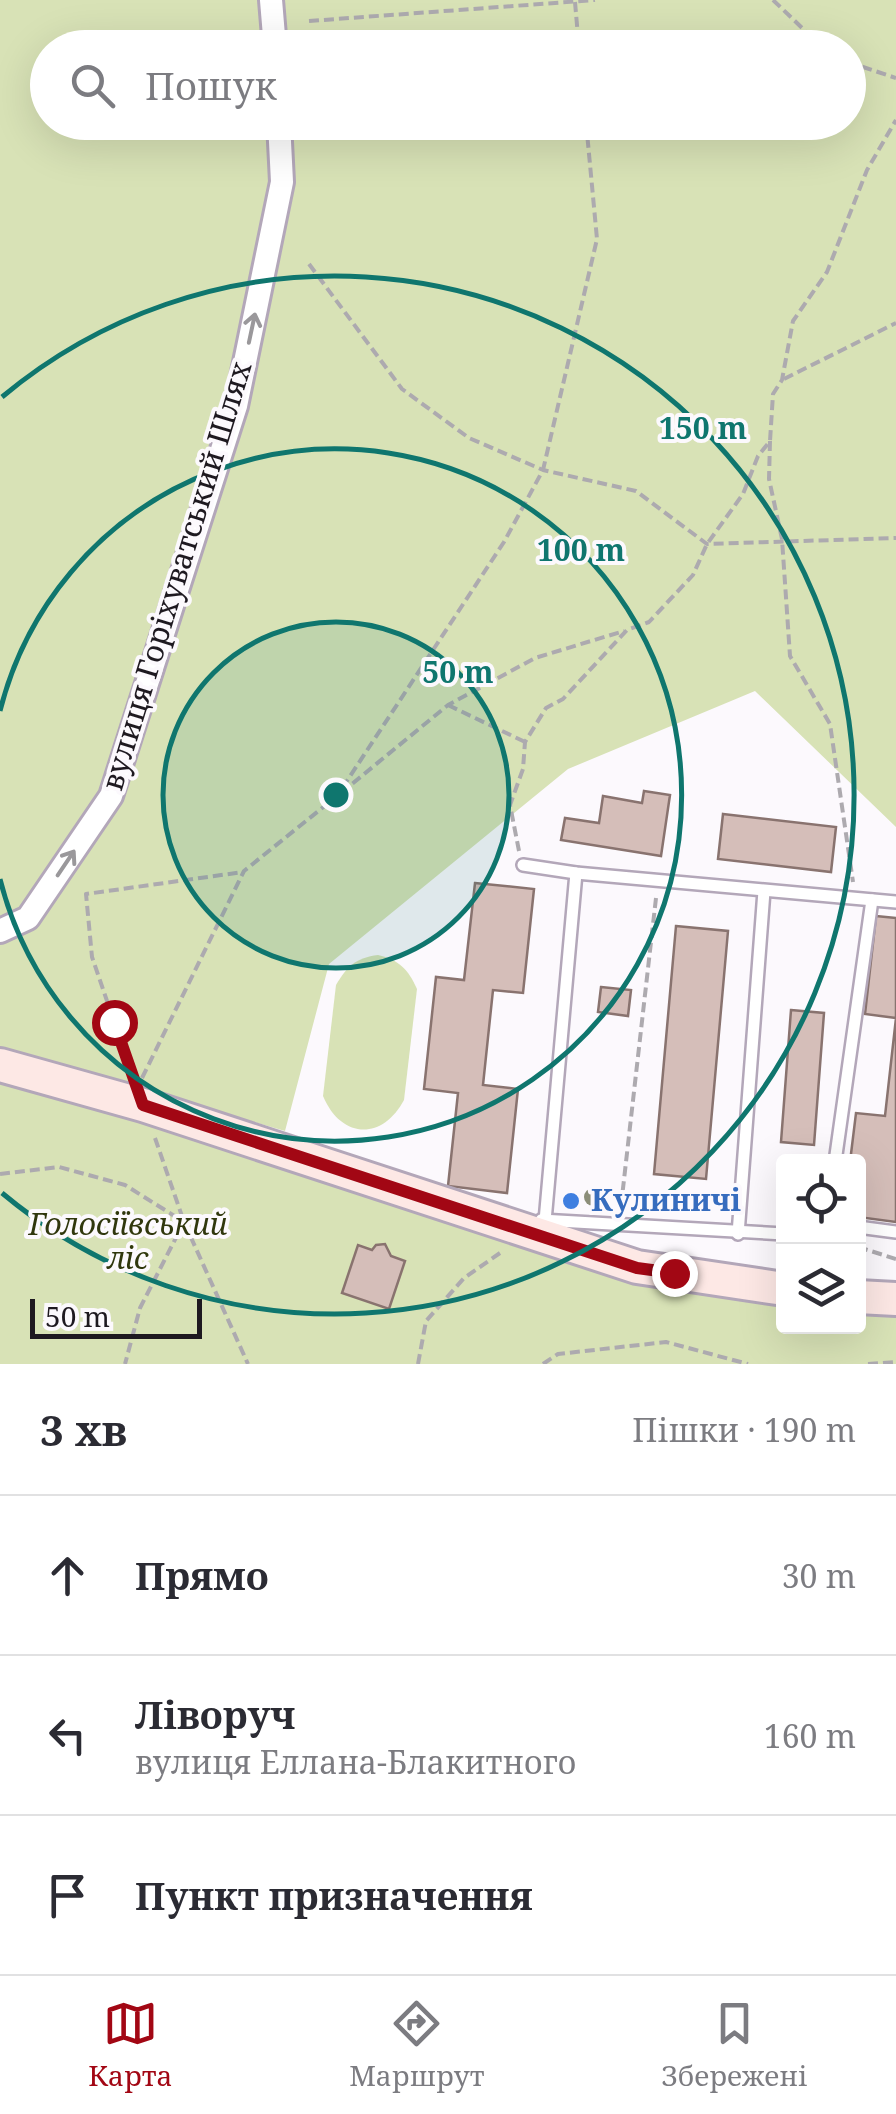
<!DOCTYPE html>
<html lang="uk">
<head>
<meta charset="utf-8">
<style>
	body { margin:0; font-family:"Noto Serif",serif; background:#f2f2f3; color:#2b2b33 }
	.controls { position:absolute; right:30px; bottom:30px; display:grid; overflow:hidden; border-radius:10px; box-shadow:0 10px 40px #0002 }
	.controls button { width:90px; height:90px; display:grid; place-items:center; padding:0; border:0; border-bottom:2px solid #e1e1e2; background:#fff; color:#2b2b33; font:50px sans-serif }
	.scale { position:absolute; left:30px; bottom:25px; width:172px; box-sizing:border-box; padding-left:10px; border:5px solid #1e1920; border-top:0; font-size:28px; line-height:35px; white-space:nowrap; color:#1e1920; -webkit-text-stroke:8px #fcf9fd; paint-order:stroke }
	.stop { position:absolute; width:30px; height:30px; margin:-22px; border:8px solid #a20714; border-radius:50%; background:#fff }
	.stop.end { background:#a20714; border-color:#fff; box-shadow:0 2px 10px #0008 }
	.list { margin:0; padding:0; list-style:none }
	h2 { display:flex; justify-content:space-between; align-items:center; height:130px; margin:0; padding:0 40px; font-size:42px }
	h2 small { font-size:32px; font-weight:400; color:#7c7c81 }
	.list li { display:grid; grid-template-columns:65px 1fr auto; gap:30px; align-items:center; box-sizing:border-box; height:160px; padding:0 40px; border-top:2px solid #e1e1e2 }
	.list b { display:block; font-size:38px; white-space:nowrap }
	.list p { margin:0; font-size:32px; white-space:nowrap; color:#7c7c81 }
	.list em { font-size:32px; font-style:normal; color:#7c7c81 }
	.icon { flex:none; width:55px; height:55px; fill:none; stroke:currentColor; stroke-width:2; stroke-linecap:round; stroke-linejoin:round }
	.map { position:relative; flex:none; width:896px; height:1364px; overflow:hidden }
	.search { position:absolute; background:#fff; box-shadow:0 10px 40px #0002; left:30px; right:30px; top:30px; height:110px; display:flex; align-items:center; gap:25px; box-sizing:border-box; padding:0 35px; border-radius:55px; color:#7c7c81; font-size:38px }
	.sheet { height:610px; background:#fff }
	nav { display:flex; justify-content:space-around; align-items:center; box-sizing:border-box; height:140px; border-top:2px solid #e1e1e2; background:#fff; font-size:28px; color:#7c7c81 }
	nav a { display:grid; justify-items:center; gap:5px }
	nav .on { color:#a20714 }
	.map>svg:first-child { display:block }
	.green { fill:#d8e2b6; fill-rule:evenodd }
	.building { fill:#d5beb9; stroke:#89736f; stroke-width:2.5 }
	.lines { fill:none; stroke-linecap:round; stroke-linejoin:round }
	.lane-casing { stroke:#b3a7b9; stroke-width:16 }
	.street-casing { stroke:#b3a7b9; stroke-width:28 }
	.secondary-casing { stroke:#b3a7b9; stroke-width:38 }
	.path { stroke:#adaaaf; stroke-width:4; stroke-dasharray:10 5; stroke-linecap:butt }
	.lane { stroke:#fff; stroke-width:11 }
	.street { stroke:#fff; stroke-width:22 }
	.secondary { stroke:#fde8e5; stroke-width:32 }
	.tree { fill:#8c8e79 }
	.oneway { stroke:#9a989b }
	.route { stroke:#a20714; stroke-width:12 }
	.ring { fill:none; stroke:#0f766e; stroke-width:5 }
	.shop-dot { fill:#3f7fe0; stroke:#fcf9fd; stroke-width:4 }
	.labels { text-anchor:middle; stroke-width:8; stroke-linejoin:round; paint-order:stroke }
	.street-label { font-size:30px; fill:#1e1920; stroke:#fcf9fd }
	.shop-label { font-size:30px; font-weight:bold; fill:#366cbe; stroke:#fcf9fd; text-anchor:start }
	.park-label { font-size:30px; font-style:italic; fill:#30370d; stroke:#fcf9fd }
	.centre { fill:#0f766e; stroke:#fcf9fd; stroke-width:5 }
	.ring-label { font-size:30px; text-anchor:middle; font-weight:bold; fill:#0f766e; stroke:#fcf9fd; stroke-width:8; stroke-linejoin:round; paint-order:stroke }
</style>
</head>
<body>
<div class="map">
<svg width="896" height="1364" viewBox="0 0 896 1364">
	<rect width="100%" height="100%" fill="#fcf9fd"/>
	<!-- green -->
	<g class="green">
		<path d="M0,0h896v827l-141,-136 -187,78 -239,195 -44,167 -285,-83zM48,48h800v74h-800z"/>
		<path d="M378,955c21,5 30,14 39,34l-13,111c-22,41 -63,39 -81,-4l13,-111c11,-19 20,-27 42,-30z"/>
		<path d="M0,1075l783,222 1,29h74l1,-22 37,1v59h-896z"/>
	</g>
	<!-- building -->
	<g class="building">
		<path d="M644,791l26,4 -9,61 -100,-16 4,-22 34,5 4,-27 39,7z"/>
		<path d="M723,814l113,13 -5,45 -113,-13z"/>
		<path d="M475,883l59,6 -11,104 -30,-3 -10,95 35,4 -11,104 -59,-7 10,-93 -34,-4 12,-112 28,3z"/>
		<path d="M876,916l20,2v304l-38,-5v-55h-8l6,-49 29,3 11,-98 -31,-4z"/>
		<path d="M676,926l52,5 -22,248 -52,-5z"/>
		<path d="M601,987l30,3 -3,26 -30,-4z"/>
		<path d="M791,1010l33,3 -10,132 -33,-3z"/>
		<path d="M385,1244l6,12 14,5 -16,48 -47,-16 16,-48 14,5 4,-5z"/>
	</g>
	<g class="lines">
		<!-- lane casing -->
		<g class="lane-casing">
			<g id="lane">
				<path d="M523,865l53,8 320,29"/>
				<path d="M835,1162l37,-262"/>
				<path d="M541,1220l243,14"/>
				<path d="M545,1221l31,-348"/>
				<path d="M858,1227l38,5"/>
				<path d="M738,1234l26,-343"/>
			</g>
		</g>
		<!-- street casing -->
		<g class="street-casing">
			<g id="street">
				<path d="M271,0l4,48"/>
				<path d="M0,931l28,-13 83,-122 125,-390 46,-224 -3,-60"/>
			</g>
		</g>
		<!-- secondary casing -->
		<g class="secondary-casing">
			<g id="secondary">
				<path d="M0,1065l143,40 494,162 147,22"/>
				<path d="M858,1297l38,2"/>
			</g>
		</g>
		<!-- path -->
		<g class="path">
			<path d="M773,0l50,48"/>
			<path d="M575,2l4,46"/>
			<path d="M309,21l286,-21"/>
			<path d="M848,62l48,16"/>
			<path d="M309,264l93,125 67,49 74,32 93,21 71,53 189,-6"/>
			<path d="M784,379l112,-56"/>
			<path d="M770,441l-1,38 13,60 8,117 40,68 23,158"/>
			<path d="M448,705l77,37"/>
			<path d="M341,793l107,-88 87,-47 89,-27"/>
			<path d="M519,851l-9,-46 13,-36 2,-27 21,-34 17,-9 64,-69 22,-8 44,-47 14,-31 36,-50 15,-38 12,-15 3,-47 9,-14 11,-59 34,-49 40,-102 29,-50"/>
			<path d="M132,1074l-40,-117 -6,-63 157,-22"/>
			<path d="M142,1078l102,-207 93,-75 167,-254 39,-72 54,-231 -11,-117"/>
			<path d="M155,1138l29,84 64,142"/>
			<path d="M0,1174l59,-7 66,18 59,37 -44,86 -15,56"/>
			<path d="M621,1206l35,-308"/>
			<path d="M858,1247l38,12"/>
			<path d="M418,1364l8,-43 38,-43 36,-25"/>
			<path d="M543,1364l15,-10 108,-12 82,22"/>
			<path d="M868,1364l28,-2"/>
		</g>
		<!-- lane -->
		<use href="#lane" class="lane"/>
		<!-- street -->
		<use href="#street" class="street"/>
		<!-- secondary -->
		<use href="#secondary" class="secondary"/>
	</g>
	<!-- trees -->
	<circle class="tree" cx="593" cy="1197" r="9"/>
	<!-- one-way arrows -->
	<defs><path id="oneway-shaft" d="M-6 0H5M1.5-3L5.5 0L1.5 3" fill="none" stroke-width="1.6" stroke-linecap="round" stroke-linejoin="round" transform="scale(2.5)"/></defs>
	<g class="oneway">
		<use href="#oneway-shaft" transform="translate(252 328) rotate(-78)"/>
		<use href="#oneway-shaft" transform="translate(66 863) rotate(-56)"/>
	</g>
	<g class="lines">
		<!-- route -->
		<path class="route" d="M114,1022l29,83 494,163 37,5"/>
	</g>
	<!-- distance rings -->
	<circle cx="336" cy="795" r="173" fill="#0f766e" fill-opacity=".12"/>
	<g class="ring">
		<circle cx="336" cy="795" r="173"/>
		<path d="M0 711A346 346 0 1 1 0 879"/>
		<path d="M2 397A519 519 0 1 1 2 1193"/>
	</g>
	<!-- markers -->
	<circle class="shop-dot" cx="571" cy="1201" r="10"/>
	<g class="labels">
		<!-- street labels -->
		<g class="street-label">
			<text transform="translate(177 576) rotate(-73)" y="10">вулиця Горіхуватський Шлях</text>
		</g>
		<!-- shop labels -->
		<g class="shop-label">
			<text x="591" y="1211">Кулиничі</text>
		</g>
		<!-- park labels -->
		<g class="park-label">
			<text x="128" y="1235">Голосіївський<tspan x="128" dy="34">ліс</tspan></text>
		</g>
	</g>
	<circle cx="336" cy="795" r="15" class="centre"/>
	<g class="ring-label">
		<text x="703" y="439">150 m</text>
		<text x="581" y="561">100 m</text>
		<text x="458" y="683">50 m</text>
	</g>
</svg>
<div class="controls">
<button><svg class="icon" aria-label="locate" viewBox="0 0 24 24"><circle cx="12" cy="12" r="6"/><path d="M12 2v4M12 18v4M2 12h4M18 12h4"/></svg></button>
<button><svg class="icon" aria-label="layers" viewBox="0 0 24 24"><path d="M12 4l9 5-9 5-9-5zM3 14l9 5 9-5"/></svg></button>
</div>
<div class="scale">50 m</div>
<div class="stop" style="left:114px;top:1022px"></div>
<div class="stop end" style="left:674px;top:1273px"></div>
<div class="search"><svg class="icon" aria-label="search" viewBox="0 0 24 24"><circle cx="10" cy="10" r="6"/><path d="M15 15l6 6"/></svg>Пошук</div>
</div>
<section class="sheet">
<h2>3 хв<small>Пішки · 190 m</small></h2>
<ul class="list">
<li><svg class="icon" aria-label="ahead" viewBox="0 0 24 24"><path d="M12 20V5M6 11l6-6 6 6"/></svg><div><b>Прямо</b></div><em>30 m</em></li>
<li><svg class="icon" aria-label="left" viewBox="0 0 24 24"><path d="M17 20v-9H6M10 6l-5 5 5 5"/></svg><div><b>Ліворуч</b><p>вулиця Еллана-Блакитного</p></div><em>160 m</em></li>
<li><svg class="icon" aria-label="arrive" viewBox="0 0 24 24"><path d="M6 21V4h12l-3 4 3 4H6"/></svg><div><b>Пункт призначення</b></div></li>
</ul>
</section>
<nav>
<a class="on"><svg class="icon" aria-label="map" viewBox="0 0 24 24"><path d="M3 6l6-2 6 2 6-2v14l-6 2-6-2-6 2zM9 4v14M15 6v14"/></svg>Карта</a>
<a><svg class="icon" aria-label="directions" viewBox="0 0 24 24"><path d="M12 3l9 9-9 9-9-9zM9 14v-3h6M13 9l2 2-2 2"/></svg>Маршрут</a>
<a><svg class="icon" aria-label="saved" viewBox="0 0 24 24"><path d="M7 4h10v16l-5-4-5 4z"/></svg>Збережені</a>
</nav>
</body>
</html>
